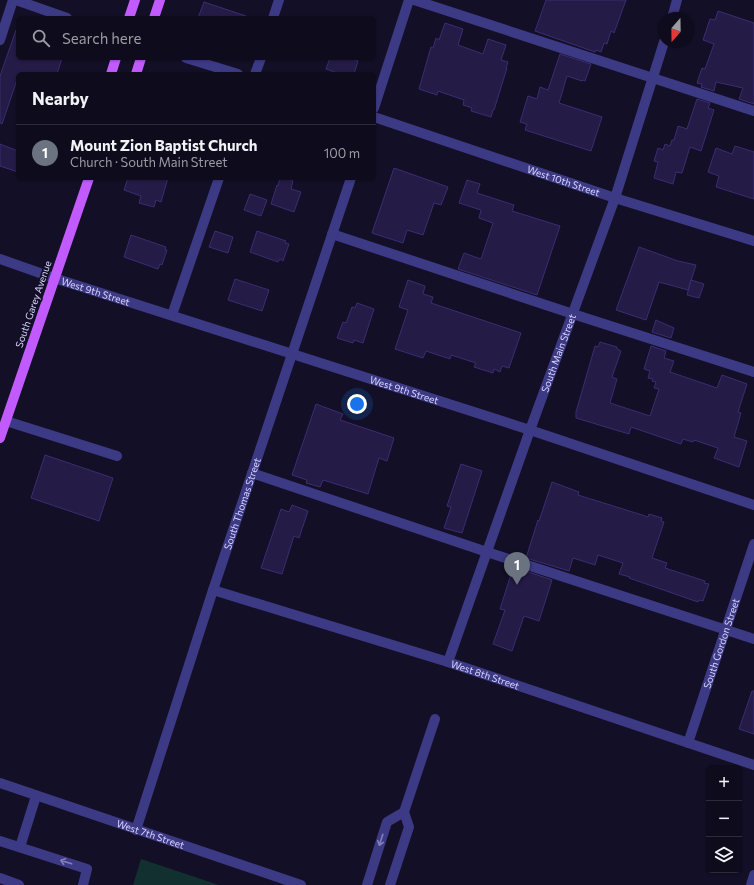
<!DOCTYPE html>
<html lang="en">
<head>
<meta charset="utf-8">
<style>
	body { margin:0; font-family:Commissioner,sans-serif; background:#171425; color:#f1f3f6 }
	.controls { position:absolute; right:12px; bottom:12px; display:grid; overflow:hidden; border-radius:6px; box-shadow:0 1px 3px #0004 }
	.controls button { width:36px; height:36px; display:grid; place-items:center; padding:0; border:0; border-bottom:1px solid #2e2b3b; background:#0e0b1c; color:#f1f3f6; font:20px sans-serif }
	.compass { position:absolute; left:658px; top:12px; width:36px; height:36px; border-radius:50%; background:#0e0b1c; box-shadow:0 1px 3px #0004; rotate:200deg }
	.you { position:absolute; left:357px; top:404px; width:14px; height:14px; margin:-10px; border:3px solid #fff; border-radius:50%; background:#1a73e8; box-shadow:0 0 0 6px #1a73e833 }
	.badge { display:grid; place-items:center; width:26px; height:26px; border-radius:50%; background:#00e5ff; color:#fff; font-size:13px; font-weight:700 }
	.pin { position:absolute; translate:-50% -33px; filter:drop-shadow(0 1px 2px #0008) }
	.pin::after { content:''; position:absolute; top:21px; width:14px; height:12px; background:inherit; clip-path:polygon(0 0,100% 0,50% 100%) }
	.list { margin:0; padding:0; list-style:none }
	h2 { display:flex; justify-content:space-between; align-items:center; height:52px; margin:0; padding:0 16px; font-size:17px }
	h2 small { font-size:13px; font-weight:400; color:#9b9ba3 }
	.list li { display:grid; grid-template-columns:26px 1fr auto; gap:12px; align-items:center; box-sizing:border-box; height:56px; padding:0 16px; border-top:1px solid #2e2b3b }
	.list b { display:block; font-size:15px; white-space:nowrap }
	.list p { margin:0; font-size:13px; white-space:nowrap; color:#9b9ba3 }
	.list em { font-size:13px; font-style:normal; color:#9b9ba3 }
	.icon { flex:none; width:22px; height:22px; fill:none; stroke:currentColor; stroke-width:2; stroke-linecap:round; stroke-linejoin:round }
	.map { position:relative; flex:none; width:754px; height:885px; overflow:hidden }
	.search { position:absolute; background:#0e0b1c; box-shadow:0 1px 3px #0004; left:16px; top:16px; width:360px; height:44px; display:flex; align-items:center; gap:10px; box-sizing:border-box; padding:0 14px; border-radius:6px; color:#9b9ba3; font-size:15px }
	.panel { position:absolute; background:#0e0b1c; box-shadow:0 1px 3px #0004; left:16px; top:72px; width:360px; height:108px; border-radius:6px }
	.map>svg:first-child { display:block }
	.green { fill:#12302f }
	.building { fill:#241b47; stroke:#3b2d73 }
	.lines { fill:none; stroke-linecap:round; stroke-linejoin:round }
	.minor { stroke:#3d3a85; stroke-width:10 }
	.major { stroke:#c25bff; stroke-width:10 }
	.oneway { stroke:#837fbc }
	.labels { text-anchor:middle; stroke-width:3.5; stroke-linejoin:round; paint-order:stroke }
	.street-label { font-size:10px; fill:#d9d4ff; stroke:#130f26 }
</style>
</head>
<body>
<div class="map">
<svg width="754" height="885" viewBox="0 0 754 885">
	<rect width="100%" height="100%" fill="#130f26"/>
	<!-- green -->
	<path class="green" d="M141,859l78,26h-86z"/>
	<!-- building -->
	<g class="building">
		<path d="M546,0h80l-12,33 -3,-2 -4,13 -3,-1 -3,9 -5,-2 -1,2 -60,-21z"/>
		<path d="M204,2l42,14 -1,2h-47z"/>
		<path d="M718,11l36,12v81l-15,-5 4,-11 -27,-6 -2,9 -13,-4 1,-3 -5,-1 5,-15 3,1 9,-25 -11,-4 7,-21 5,1z"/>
		<path d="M445,23l18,6 -5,16 25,9 5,-15 18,6 -5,15 7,2 -2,6h1l-13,42h-1l-2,7 -20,-6 1,-3 -9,-3 1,-5 -26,-9 -1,4 -18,-6 12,-42 2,1 3,-10 3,2z"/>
		<path d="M16,30l2,1v27h44l-5,16h-39v3l-16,47 -2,-1v-47z"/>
		<path d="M560,54l31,10 -6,17 -2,-1 -1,1 -15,-5 -8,27 43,14 -11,34 -66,-21 2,-6 -7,-2 8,-26 9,3 3,-12 8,3z"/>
		<path d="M330,58h20l8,3 -4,13h-14l-14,-5z"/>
		<path d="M697,99l13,4 -2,5 6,2 -13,41 -11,-4 -8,26 -6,-1 -3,12 -19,-6 4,-16 -4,-1 4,-13 5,2 2,-6 5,2 2,-6h2l4,-14 9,3z"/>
		<path d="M0,144l18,7v21l-18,-6z"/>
		<path d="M735,146l19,6v47l-38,-12 3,-11 -11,-4 8,-24 16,6z"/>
		<path d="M394,168l54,19 -7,18 -7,-2 -11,32 -16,-5 -4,13 -31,-10z"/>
		<path d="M128,178h40l-7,24 -5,-2 -2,7 -15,-4 2,-7 -17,-6z"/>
		<path d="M280,178h6l7,3 -2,8 10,3 -7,20 -23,-8 6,-19 1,1z"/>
		<path d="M467,180l13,4 -3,9 37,12 -2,6 48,15 -23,69 -79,-26 6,-16 17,6 12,-36 -14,-5 2,-8 -22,-7z"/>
		<path d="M250,194l17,6 -6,16 -17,-6z"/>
		<path d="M215,231l18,6 -5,16 -19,-6z"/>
		<path d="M257,231l29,10 -1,2 4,1 -6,17 -3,-2 -2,3 -28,-10z"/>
		<path d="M131,235l35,12 -1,3h2l-5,15 -2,-1 -2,5 -34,-12z"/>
		<path d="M639,247l39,14 18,4 -8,25 -29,-8 -13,38 -30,-10z"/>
		<path d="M235,279l34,11 -7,21 -34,-11z"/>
		<path d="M408,280l17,6 -2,8 10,3 -2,6 90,30 -12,35 -7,-2 -2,6 -6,-3 -1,4 -19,-6 2,-4 -25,-8 -1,4 -24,-8 -3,7 -28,-9 13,-39 -9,-3z"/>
		<path d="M691,280l13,4 -5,14 -12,-3z"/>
		<path d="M357,303l17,6 -11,34 -9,-3 -1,3 -16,-5 6,-16 3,1 6,-16 3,1z"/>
		<path d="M656,320l18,8 -3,10 -19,-6z"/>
		<path d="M600,342l17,5v2l4,2 -9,26 5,2 -7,24 40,13 9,-27 -5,-1 2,-6 -4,-1 1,-2 -5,-1 2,-7 -6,-2 7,-23 15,5 -2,7 10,3 -4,11 47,16 5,-13 25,9 -9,28 3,1 -7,24 13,4 -8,26 -25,-9 4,-10 -24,-8 -1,2 -10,-3 -2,5 -50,-17 -2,7 -53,-16v-6l19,-66 3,1z"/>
		<path d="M316,404l27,10 -3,6 54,18 -7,23 -8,-3 -11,36 -45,-14 -3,7 -14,-4 1,-3 -15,-5z"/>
		<path d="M45,455l68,23 -14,43 -68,-23z"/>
		<path d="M461,464l21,7 -20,62 -18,-5 7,-21 -4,-1z"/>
		<path d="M552,482l27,10 -1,3 61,19 9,3 1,-3 13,4 -1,3 3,1 -12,36 15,5 -2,5 40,13 -1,2 5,1 -6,17 -4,-1 -1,2 -69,-24 1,-1 -11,-3 4,-11 -25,-8 -3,10 -22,-7 -4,13 -43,-13 12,-38 1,1z"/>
		<path d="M292,505l16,6 -9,27 -5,-2 -12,38 -21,-6 20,-59 8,3z"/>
		<path d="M523,570l29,10 -13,41 -15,-5 -12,35 -19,-7 12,-34 -5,-1 12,-38 10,3z"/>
		<path d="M752,691h2v43l-15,-5z"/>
	</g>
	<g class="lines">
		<!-- minor -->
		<g class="minor">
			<path d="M16,0l51,18"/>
			<path d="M414,0l340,111"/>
			<path d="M273,18l6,-18"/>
			<path d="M672,18l5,-18"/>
			<path d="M0,40l13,-40"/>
			<path d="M186,58l52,16"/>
			<path d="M255,74l6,-16"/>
			<path d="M374,108l35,-108"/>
			<path id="s1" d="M374,117l241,81 139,43"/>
			<path d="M332,234l241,80 181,58"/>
			<path id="s2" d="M0,259l54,19 476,152 224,75"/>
			<path d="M172,315l47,-137"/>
			<path d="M6,421l111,35"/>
			<path d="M252,473l235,79 267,87"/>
			<path id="s3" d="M213,590l235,72 306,103"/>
			<path id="s4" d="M448,662l82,-232 85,-232 49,-156"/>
			<path id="s5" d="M688,743l66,-199"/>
			<path id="s6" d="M0,783l301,102"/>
			<path id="s7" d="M136,830l77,-240 138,-412"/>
			<path d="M0,841l87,28 -4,16"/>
			<path d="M20,847l16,-51"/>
			<path d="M0,878l19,7"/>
			<path d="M367,885l20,-63 17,-10"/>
			<path d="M390,885l19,-58 -5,-15 31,-93"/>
			<path d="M751,885l3,-10"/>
		</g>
		<!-- major -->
		<g class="major">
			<path d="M129,18l6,-18"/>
			<path d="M154,18l6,-18"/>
			<path d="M111,74l5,-16"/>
			<path d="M136,74l5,-16"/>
			<path d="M0,438l89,-260"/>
		</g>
	</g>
	<!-- one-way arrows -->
	<defs><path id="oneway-shaft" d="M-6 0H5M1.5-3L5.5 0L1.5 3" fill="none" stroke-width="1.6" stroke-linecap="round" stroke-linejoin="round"/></defs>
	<g class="oneway">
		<use href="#oneway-shaft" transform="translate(381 840) rotate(108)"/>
		<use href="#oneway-shaft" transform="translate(66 862) rotate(-162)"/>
	</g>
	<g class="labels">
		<!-- street labels -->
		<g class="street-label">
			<text dy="4" stroke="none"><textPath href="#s1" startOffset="200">West 10th Street</textPath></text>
			<text dy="4" stroke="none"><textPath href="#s2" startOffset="101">West 9th Street</textPath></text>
			<text transform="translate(33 304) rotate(-71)" y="4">South Garey Avenue</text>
			<text dy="4" stroke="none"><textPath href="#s4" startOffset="328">South Main Street</textPath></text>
			<text dy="4" stroke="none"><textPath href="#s2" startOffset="425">West 9th Street</textPath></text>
			<text dy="4" stroke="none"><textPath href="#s7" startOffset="343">South Thomas Street</textPath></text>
			<text dy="4" stroke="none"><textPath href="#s5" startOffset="105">South Gordon Street</textPath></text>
			<text dy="4" stroke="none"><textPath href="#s3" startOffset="285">West 8th Street</textPath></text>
			<text dy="4" stroke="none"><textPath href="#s6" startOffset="159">West 7th Street</textPath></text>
		</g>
	</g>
</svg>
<div class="controls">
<button>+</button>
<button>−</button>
<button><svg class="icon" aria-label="layers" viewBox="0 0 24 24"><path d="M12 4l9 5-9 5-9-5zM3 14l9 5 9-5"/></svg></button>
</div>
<svg class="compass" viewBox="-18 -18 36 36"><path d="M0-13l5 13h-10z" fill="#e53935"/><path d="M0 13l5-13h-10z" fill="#9b9ba3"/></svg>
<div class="you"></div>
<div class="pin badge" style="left:517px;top:585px;background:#6b7280">1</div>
<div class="search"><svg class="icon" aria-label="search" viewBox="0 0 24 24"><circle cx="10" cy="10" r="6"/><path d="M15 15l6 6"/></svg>Search here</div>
<section class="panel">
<h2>Nearby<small></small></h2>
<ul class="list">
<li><span class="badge" style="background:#6b7280">1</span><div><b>Mount Zion Baptist Church</b><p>Church · South Main Street</p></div><em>100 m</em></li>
</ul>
</section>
</div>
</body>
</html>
